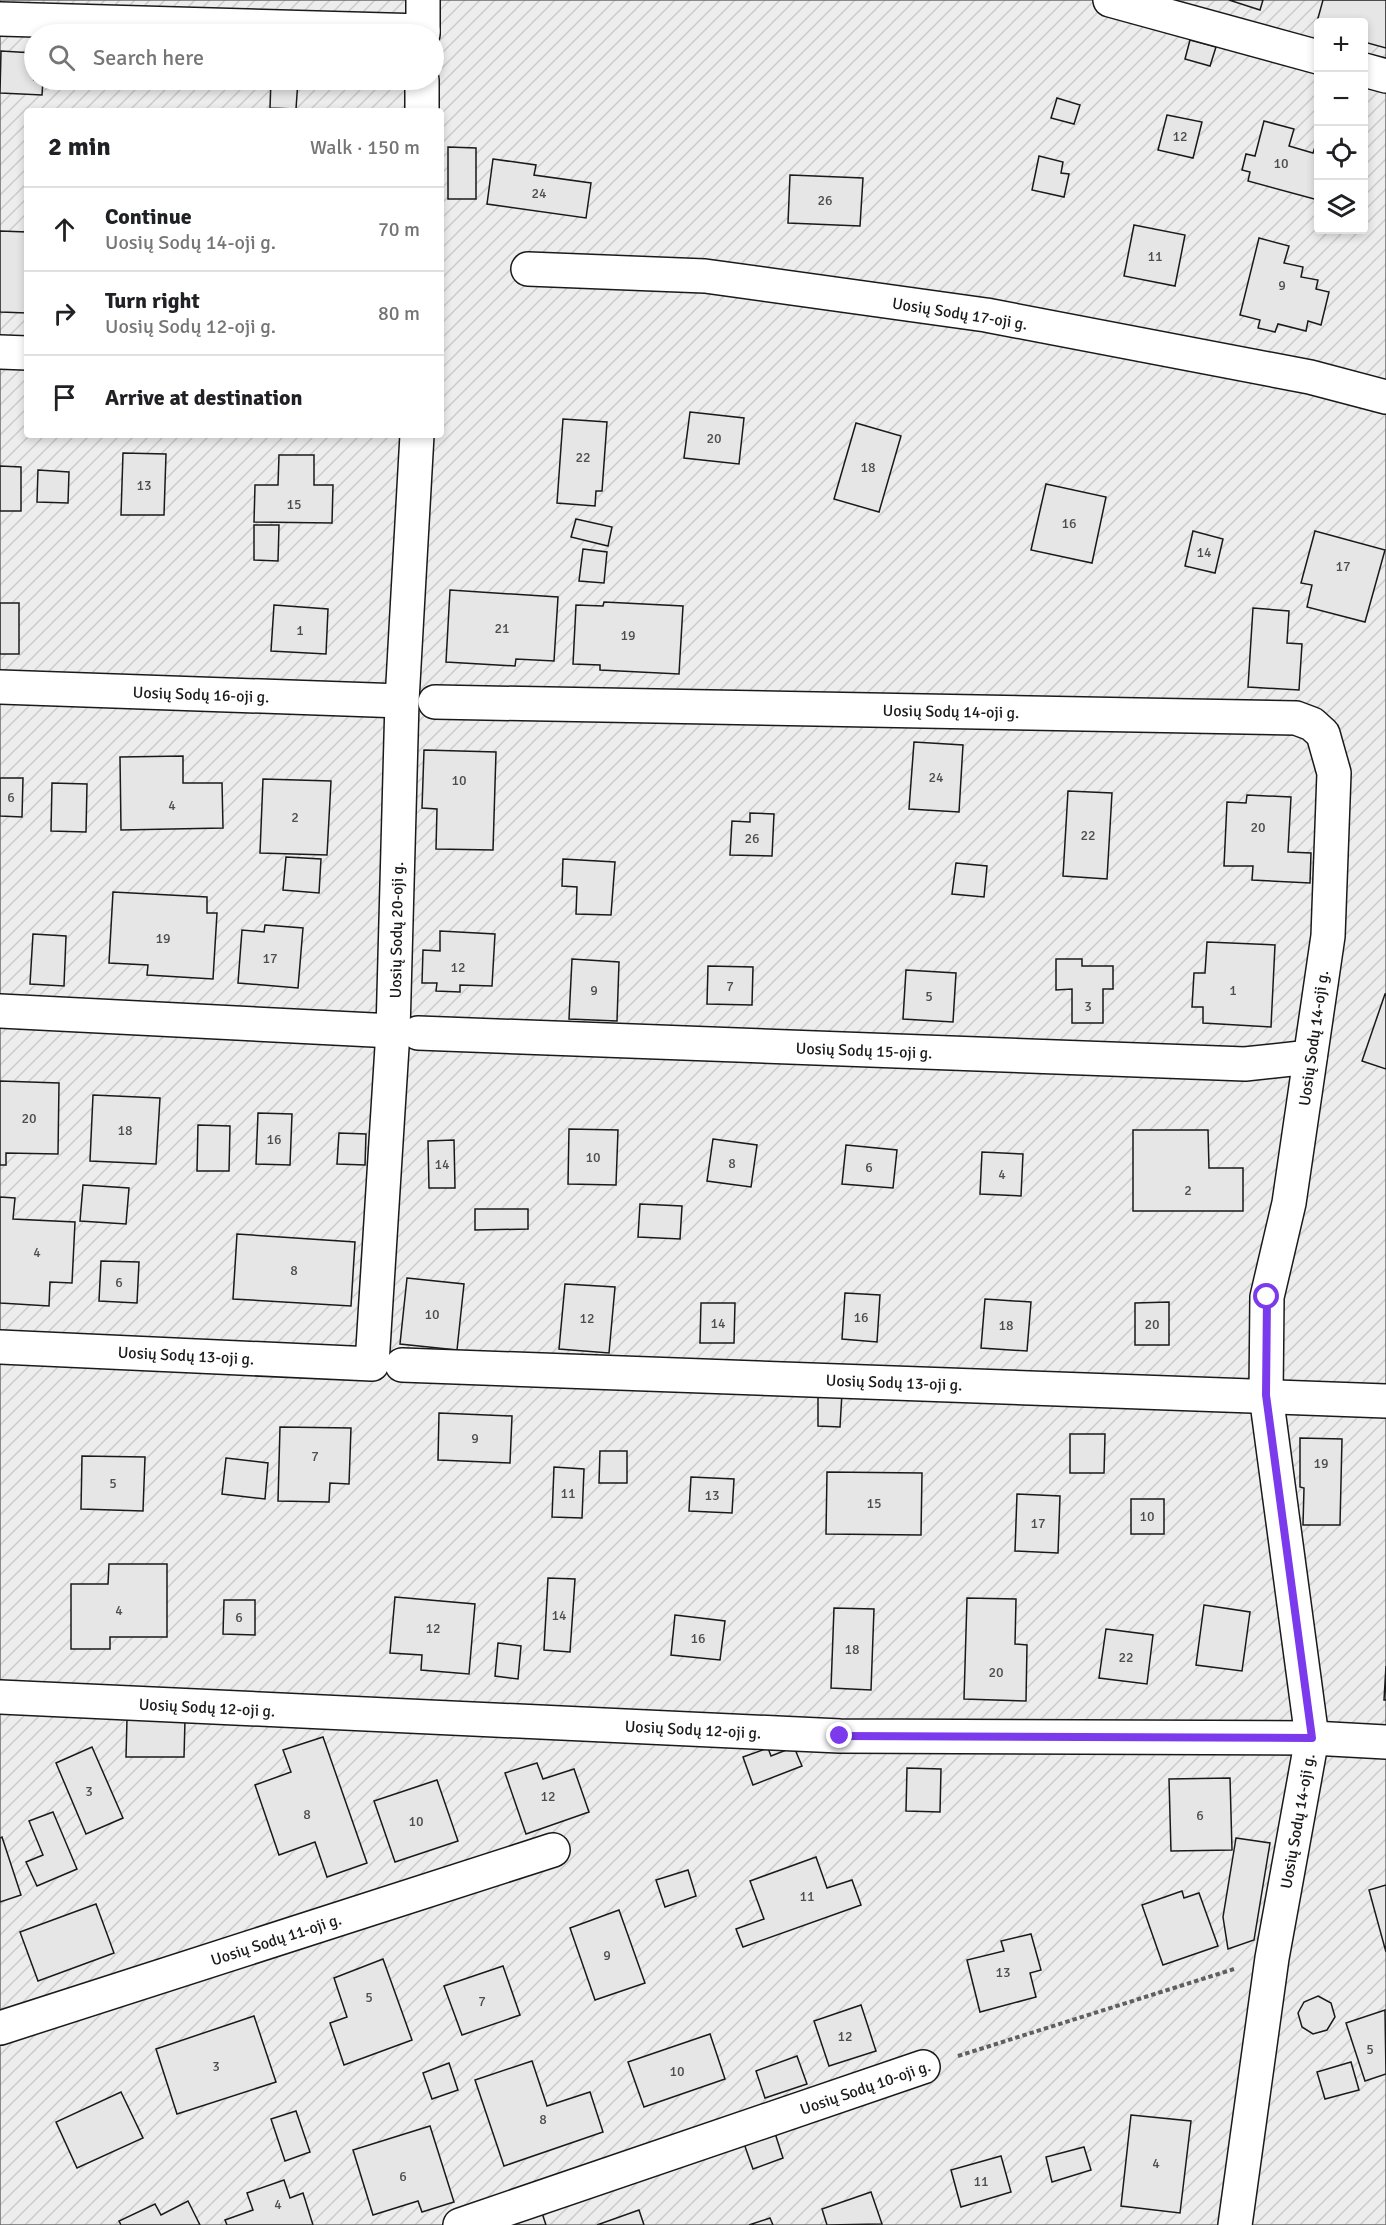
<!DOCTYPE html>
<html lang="en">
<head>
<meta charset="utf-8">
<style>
	body { margin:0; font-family:Signika,sans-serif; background:#f2f2f2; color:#202124 }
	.controls { position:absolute; right:18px; top:18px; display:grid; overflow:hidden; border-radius:6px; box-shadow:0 3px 9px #0003 }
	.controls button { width:54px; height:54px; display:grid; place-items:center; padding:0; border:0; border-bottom:2px solid #e0e0e0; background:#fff; color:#202124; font:30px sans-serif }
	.stop { position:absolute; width:18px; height:18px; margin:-14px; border:4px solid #7c3aed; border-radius:50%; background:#fff }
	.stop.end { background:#7c3aed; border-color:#fff; box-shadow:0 2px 6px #0008 }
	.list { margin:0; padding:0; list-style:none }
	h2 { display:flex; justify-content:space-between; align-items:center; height:78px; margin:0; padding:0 24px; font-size:26px }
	h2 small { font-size:20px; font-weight:400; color:#757577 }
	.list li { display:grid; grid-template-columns:39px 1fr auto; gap:18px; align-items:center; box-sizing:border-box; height:84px; padding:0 24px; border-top:2px solid #e0e0e0 }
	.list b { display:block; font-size:22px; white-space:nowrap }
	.list p { margin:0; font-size:20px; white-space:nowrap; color:#757577 }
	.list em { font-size:20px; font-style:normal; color:#757577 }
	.icon { flex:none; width:33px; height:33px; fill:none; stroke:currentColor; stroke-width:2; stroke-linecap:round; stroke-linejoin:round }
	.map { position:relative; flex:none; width:1386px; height:2225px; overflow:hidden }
	.search { position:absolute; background:#fff; box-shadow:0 3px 9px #0003; left:24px; top:24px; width:420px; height:66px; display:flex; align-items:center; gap:15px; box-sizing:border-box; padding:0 21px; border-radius:33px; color:#757577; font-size:22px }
	.panel { position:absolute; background:#fff; box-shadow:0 3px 9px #0003; left:24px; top:108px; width:420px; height:330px; border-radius:6px }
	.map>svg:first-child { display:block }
	.garden { fill:url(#garden-furrows); stroke:#6a6a6a; stroke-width:1.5; fill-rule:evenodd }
	.building { fill:#e6e6e6; stroke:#1a1a1a; stroke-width:1.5 }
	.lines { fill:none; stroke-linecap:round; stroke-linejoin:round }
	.street-casing { stroke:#1a1a1a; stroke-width:36 }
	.path { stroke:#5f5f5f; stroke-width:4; stroke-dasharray:4.5 3; stroke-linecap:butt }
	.street { stroke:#fff; stroke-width:33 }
	.route { stroke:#7c3aed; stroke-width:8 }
	.labels { text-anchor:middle; stroke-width:4.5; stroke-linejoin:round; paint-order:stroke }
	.number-label { font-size:14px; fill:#4d4d4d }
	.street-label { font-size:16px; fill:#1a1a1a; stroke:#fff }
</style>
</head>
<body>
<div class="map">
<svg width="1386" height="2225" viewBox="0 0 1386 2225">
	<defs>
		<pattern id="garden-furrows" width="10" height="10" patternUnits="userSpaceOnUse" patternTransform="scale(1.5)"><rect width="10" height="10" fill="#ededed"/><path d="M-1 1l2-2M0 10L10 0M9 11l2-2" fill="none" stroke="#cbcbcb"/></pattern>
	</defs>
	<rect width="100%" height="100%" fill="#fff"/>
	<!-- garden -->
	<path class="garden" d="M0,0h1386v2225h-1386zM1318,22h46v208h-46zM34,34h400v46h-400zM27,111h414v324h-414z"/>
	<!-- building -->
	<g class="building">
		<path d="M1229,0h34l-3,10z"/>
		<path d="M1323,0h63v48l-22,-6v-20h-46v8l-3,-1z"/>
		<path d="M1190,40l26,7 -6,19 -25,-7z"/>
		<path d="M1,51l33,2v27h9l-1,15 -42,-2z"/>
		<path d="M271,80h27l-2,29 -26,-1z"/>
		<path d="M1057,98l23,7 -6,19 -23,-6z"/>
		<path d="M1167,115l35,7 -9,36 -35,-8z"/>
		<path d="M1264,121l30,8 -5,17 24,7 4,-12h1v59l-70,-19 2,-9 -8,-2 4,-16 9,2z"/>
		<path d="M448,147l28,1v51h-28z"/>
		<path d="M1039,156l24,6 -2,11 8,1 -5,23 -32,-7z"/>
		<path d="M493,159l43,6 -2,10 57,8 -5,35 -99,-14z"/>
		<path d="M790,175l73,3 -3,48 -72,-3z"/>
		<path d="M1134,225l51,10 -10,51 -51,-10z"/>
		<path d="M0,231l27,1v81l-27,-1z"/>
		<path d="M1259,238l30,8 -5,17 19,4 -2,10 17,3 -2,9 13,3 -8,33 -13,-4 -2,10 -28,-7 -3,8 -17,-4 2,-8 -20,-5z"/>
		<path d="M690,412l54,6 -5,46 -55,-6z"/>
		<path d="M563,419l44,3 -5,69h-6l-1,15 -38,-3z"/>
		<path d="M856,423l45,13 -22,76 -45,-13z"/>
		<path d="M123,453l43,1 -2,61h-43z"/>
		<path d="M279,455h35v30h19l-1,38 -78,-1 1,-37h23z"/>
		<path d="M0,466l21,1v44h-21z"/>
		<path d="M38,470l31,2 -1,31 -31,-1z"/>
		<path d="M1046,484l60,13 -14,66 -61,-13z"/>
		<path d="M576,519l36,8 -4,19 -37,-9z"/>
		<path d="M254,525h25l-1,36 -24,-1z"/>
		<path d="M1193,531l30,8 -8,34 -30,-7z"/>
		<path d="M1315,531l70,19 -20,72 -58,-15 5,-22 -11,-2z"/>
		<path d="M583,549l24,3 -3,31 -25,-2z"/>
		<path d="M450,590l108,7 -4,64 -38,-2 -1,7 -69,-4z"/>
		<path d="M604,602l79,4 -4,68 -79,-4v-5l-27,-1 3,-59 27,1z"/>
		<rect x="0" y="603" width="19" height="51"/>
		<path d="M274,605l54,4 -2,45 -55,-3z"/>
		<path d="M1253,608l36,3 -2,32 15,1 -3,46 -51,-3z"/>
		<path d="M914,742l49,3 -4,67 -50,-3z"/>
		<path d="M424,750l72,2 -3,98 -57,-1 1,-40 -15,-1z"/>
		<path d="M183,756v27h39l1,45 -102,2 -1,-73z"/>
		<path d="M0,778h23l-1,39 -22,-1z"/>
		<path d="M263,779l68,2 -4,74 -67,-2z"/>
		<path d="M52,783l35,1 -1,48 -35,-1z"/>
		<path d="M1068,791l44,2 -5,86 -44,-3z"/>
		<path d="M1247,795l44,2 -3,55 23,1 -1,30 -58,-3 1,-14h-29l3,-64 19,1z"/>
		<path d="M750,813l24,1 -2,42 -42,-1 2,-34 18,1z"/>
		<path d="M286,857l35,2 -2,34 -36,-3z"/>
		<path d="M563,859l52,3 -4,53 -35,-1 1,-27 -15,-1z"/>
		<path d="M956,863l31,3 -3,31 -32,-3z"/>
		<path d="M113,892l94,5v16h10l-4,66 -66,-4 1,-10 -39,-2z"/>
		<path d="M265,925l38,3 -5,60 -60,-5 4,-53 22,2z"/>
		<path d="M440,931l55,3 -3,52 -32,-1v7l-24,-1 1,-8h-15l1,-33 17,1z"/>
		<path d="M33,934l33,2 -2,50 -34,-2z"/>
		<path d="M1207,942l68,3 -4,82 -68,-4v-16h-11l2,-34h11z"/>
		<path d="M572,959l47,3 -2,59 -48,-2z"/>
		<path d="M1056,959h26v7h31v23h-10v34h-31v-34l-16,1z"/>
		<path d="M708,966l45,1 -1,38 -45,-1z"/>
		<path d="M906,970l50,3 -3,49 -50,-3z"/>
		<path d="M1385,994h1v75l-24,-8z"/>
		<path d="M0,1081l59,2 -1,71 -52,-1v12h-6z"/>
		<path d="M93,1095l67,3 -4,66 -66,-3z"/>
		<path d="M258,1113l34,1 -2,51 -34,-1z"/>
		<path d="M198,1125l32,1 -1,45h-32z"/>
		<path d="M569,1129l49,1 -2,55 -48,-1z"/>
		<path d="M1133,1130h75l1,38h34v43h-110z"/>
		<path d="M339,1133l27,1 -1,31 -28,-1z"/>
		<path d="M713,1139l44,6 -6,42 -44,-6z"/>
		<path d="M454,1140l1,48h-26l-1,-47z"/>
		<path d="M846,1145l51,5 -4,38 -51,-4z"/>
		<path d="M982,1152l41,2 -2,42 -41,-2z"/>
		<path d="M83,1185l46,3 -3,36 -46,-3z"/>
		<path d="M0,1197l15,1 -2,21 62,3 -3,61 -22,-1 -1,24 -49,-3z"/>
		<path d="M640,1204l42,2 -2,33 -42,-2z"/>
		<path d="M475,1209h53v20l-53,1z"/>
		<path d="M237,1234l118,8 -4,64 -118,-7z"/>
		<path d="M101,1261l38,1 -2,41 -38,-2z"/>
		<path d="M407,1278l57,6 -7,66 -57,-6z"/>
		<path d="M565,1284l50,3 -6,66 -50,-4z"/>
		<path d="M845,1293l35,2 -3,47 -35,-3z"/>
		<path d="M985,1299l46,3 -4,49 -46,-3z"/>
		<path d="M1169,1302v43h-34v-42z"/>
		<path d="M701,1303h34l-1,40h-34z"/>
		<path d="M818,1391l24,2 -2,34 -22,-1z"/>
		<path d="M439,1413l73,3 -2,47 -72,-3z"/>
		<path d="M280,1427l71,1 -2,56 -19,-1 -1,19 -51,-1z"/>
		<path d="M1070,1434h35l-1,39h-34z"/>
		<path d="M1300,1438l42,1 -2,86h-37l1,-37 -4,-1z"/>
		<path d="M600,1451h27v32h-28z"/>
		<path d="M82,1456l63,1 -2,54 -62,-2z"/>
		<path d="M226,1458l42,5 -3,36 -43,-5z"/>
		<path d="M554,1467l30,2 -2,49 -30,-1z"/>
		<path d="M827,1472l95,1 -1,62 -95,-1z"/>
		<path d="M691,1477l43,2 -2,34 -43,-2z"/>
		<path d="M1017,1494l43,2 -2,57 -43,-2z"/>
		<rect x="1131" y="1499" width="33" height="35"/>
		<path d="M109,1564h58v73h-57v12h-39v-65h37z"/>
		<path d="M548,1578l27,1 -5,73 -26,-2z"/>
		<path d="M395,1597l80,7 -6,70 -48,-4 1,-15 -32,-2z"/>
		<path d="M967,1598l49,1 -1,45 12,1 -1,56 -62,-2z"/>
		<path d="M224,1600h31v35l-32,-1z"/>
		<path d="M1204,1605l46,7 -8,59 -46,-6z"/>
		<path d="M834,1608l40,1 -3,81 -40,-2z"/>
		<path d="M675,1615l50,6 -5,39 -49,-5z"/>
		<path d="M1106,1629l47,6 -6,49 -48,-6z"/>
		<path d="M498,1643l23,3 -3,33 -23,-3z"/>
		<path d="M1386,1666v34h-2z"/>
		<path d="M127,1719l58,1 -1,37h-58z"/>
		<path d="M323,1737l44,126 -40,14 -12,-35 -36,13 -24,-70 36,-13 -8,-22z"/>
		<path d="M92,1747l31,71 -37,16 -30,-71z"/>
		<path d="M794,1747l8,19 -49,19 -10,-28 25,-9 3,8z"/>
		<path d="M537,1763l6,16 31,-10 15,43 -63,22 -21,-61z"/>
		<path d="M907,1768l34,1 -1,43 -34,-1z"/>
		<path d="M1230,1778l2,72 -61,1 -2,-72z"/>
		<path d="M437,1780l21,61 -63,21 -21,-61z"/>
		<path d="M53,1812l24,57 -40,17 -11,-24 17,-7 -14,-34z"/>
		<path d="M2,1837l19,58 -21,7v-64z"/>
		<path d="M1236,1838l34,5 -16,97 -26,9 -5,-32z"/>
		<path d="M816,1857l11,31 25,-8 9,25 -118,42 -7,-18 28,-10 -14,-38z"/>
		<path d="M688,1870l8,26 -31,11 -9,-27z"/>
		<path d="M1386,1885v67l-17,-62z"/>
		<path d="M1182,1891l2,7 15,-5 19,53 -55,19 -21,-60z"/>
		<path d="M96,1904l18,49 -76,28 -18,-49z"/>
		<path d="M619,1910l26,73 -50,17 -25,-72z"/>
		<path d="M1031,1934l10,36 -11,3 6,24 -56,15 -13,-52 37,-9 -3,-10z"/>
		<path d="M383,1959l29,81 -68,25 -14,-42 17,-6 -13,-39z"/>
		<path d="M503,1966l17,49 -58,20 -18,-49z"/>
		<path d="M1318,1996l13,7 4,14 -8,13 -14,4 -11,-7 -4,-14 6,-11z"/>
		<path d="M861,2005l15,46 -47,15 -15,-45z"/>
		<path d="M1385,2010l1,64 -21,7 -19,-58z"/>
		<path d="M254,2016l22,66 -99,32 -21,-65z"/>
		<path d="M710,2034l15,45 -81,28 -16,-45z"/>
		<path d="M797,2056l10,28 -42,14 -9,-27z"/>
		<path d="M532,2061l15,45 43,-14 13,40 -99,34 -29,-86z"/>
		<path d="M1351,2062l8,28 -34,9 -8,-27z"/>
		<path d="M449,2063l9,27 -26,9 -9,-26z"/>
		<path d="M121,2092l22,46 -66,30 -21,-46z"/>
		<path d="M296,2111l14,41 -25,9 -14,-42z"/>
		<path d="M1131,2115l60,6 -11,92 -59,-7z"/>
		<path d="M430,2126l24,76 -32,10 -4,-11 -45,14 -20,-65z"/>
		<path d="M773,2127l10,31 -30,11 -11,-31z"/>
		<path d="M1084,2147l7,23 -39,12 -6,-25z"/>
		<path d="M1001,2156l10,36 -50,15 -10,-37z"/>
		<path d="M284,2180l6,18 13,-5 10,32h-86l-2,-5 28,-10 -6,-17z"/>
		<path d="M871,2192l11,32 -55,1 -5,-16z"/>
		<path d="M188,2201l12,24h-79l-2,-4 36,-17 6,11z"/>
		<path d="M541,2210l5,15h-30l-2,-5z"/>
		<path d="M639,2210l5,15h-47z"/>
		<path d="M770,2218l3,7h-24z"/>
	</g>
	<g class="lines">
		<!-- street casing -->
		<g class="street-casing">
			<g id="street">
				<path d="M1110,0l208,57"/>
				<path d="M0,19l423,12"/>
				<path d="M423,34v-34"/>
				<path d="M1364,70l22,6"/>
				<path d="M422,111v-31"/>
				<path d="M528,269l177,7 281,39 324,62 76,20"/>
				<path d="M0,352l27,1"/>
				<path d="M0,687l402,14"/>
				<path d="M435,702l861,16 16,6 11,10 11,39 -6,163 -39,267 -22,94 -1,98 46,343 -40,220 -37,267"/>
				<path d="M0,1011l393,20 9,-330 15,-266"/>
				<path d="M418,1033l827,31 65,-7"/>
				<path d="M0,1347l372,17 21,-333"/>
				<path d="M402,1365l984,36"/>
				<path d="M0,1697l840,39 472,2 74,4"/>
				<path d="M0,2028l553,-178"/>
				<path d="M460,2225l463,-158"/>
			</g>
		</g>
		<!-- path -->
		<path class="path" d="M958,2056l276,-87"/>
		<!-- street -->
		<use href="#street" class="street"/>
	</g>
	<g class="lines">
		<!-- route -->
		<path class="route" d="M840,1736l472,2 -46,-343 1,-98"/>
	</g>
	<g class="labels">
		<!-- number labels -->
		<g class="number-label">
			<text x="1180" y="141">12</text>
			<text x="1281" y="168">10</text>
			<text x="539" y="198">24</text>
			<text x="825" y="205">26</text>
			<text x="1155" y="261">11</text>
			<text x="1282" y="290">9</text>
			<text x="714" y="443">20</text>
			<text x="583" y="462">22</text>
			<text x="868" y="472">18</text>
			<text x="144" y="490">13</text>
			<text x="294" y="509">15</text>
			<text x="1069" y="528">16</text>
			<text x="1204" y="557">14</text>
			<text x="1343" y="571">17</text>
			<text x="502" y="633">21</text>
			<text x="300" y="635">1</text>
			<text x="628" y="640">19</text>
			<text x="936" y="782">24</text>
			<text x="459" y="785">10</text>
			<text x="11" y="802">6</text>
			<text x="172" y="810">4</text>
			<text x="295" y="822">2</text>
			<text x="1258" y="832">20</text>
			<text x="1088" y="840">22</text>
			<text x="752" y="843">26</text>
			<text x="163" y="943">19</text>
			<text x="270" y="963">17</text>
			<text x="458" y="972">12</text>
			<text x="730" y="991">7</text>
			<text x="594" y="995">9</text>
			<text x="1233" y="995">1</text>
			<text x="929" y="1001">5</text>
			<text x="1088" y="1011">3</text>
			<text x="29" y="1123">20</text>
			<text x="125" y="1135">18</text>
			<text x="274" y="1144">16</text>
			<text x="593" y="1162">10</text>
			<text x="732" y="1168">8</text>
			<text x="442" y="1169">14</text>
			<text x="869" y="1172">6</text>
			<text x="1002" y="1179">4</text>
			<text x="1188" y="1195">2</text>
			<text x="37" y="1257">4</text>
			<text x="294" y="1275">8</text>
			<text x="119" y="1287">6</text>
			<text x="432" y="1319">10</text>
			<text x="861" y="1322">16</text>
			<text x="587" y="1323">12</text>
			<text x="718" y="1328">14</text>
			<text x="1152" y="1329">20</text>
			<text x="1006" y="1330">18</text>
			<text x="475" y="1443">9</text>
			<text x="315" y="1461">7</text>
			<text x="1321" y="1468">19</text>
			<text x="113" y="1488">5</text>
			<text x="568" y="1498">11</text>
			<text x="712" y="1500">13</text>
			<text x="874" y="1508">15</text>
			<text x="1147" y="1521">10</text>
			<text x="1038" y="1528">17</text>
			<text x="119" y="1615">4</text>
			<text x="559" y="1620">14</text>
			<text x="239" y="1622">6</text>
			<text x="433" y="1633">12</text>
			<text x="698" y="1643">16</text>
			<text x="852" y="1654">18</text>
			<text x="1126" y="1662">22</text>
			<text x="996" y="1677">20</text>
			<text x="89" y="1796">3</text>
			<text x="548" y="1801">12</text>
			<text x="307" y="1819">8</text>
			<text x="1200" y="1820">6</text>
			<text x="416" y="1826">10</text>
			<text x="807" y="1901">11</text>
			<text x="607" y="1960">9</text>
			<text x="1003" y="1977">13</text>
			<text x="369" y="2002">5</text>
			<text x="482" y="2006">7</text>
			<text x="845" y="2041">12</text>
			<text x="1370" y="2054">5</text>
			<text x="216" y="2071">3</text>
			<text x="677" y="2076">10</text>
			<text x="543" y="2124">8</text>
			<text x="1156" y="2168">4</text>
			<text x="403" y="2181">6</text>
			<text x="981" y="2186">11</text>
			<text x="278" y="2209">4</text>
		</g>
		<!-- street labels -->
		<g class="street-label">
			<text transform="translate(960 313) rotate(9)" y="6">Uosių Sodų 17-oji g.</text>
			<text transform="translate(201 694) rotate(2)" y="6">Uosių Sodų 16-oji g.</text>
			<text transform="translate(951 711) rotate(1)" y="6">Uosių Sodų 14-oji g.</text>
			<text transform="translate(396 930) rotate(-89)" y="6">Uosių Sodų 20-oji g.</text>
			<text transform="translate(1313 1038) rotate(-82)" y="6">Uosių Sodų 14-oji g.</text>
			<text transform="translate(864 1050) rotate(2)" y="6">Uosių Sodų 15-oji g.</text>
			<text transform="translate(186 1355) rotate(3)" y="6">Uosių Sodų 13-oji g.</text>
			<text transform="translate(894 1382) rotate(2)" y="6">Uosių Sodų 13-oji g.</text>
			<text transform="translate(207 1707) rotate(3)" y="6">Uosių Sodų 12-oji g.</text>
			<text transform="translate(693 1729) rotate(3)" y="6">Uosių Sodų 12-oji g.</text>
			<text transform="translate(1297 1821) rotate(-80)" y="6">Uosių Sodų 14-oji g.</text>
			<text transform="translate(276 1939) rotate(-18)" y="6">Uosių Sodų 11-oji g.</text>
			<text transform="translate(865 2087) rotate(-19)" y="6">Uosių Sodų 10-oji g.</text>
		</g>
	</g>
</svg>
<div class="controls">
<button>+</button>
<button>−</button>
<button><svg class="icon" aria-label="locate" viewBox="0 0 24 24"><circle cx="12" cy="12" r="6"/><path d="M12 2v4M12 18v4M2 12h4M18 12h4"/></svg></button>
<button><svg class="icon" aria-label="layers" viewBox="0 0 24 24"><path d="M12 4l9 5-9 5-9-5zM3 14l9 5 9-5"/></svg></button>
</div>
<div class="stop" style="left:1267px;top:1297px"></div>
<div class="stop end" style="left:840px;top:1736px"></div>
<div class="search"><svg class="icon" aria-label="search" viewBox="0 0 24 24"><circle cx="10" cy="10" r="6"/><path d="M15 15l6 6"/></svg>Search here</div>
<section class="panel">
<h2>2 min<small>Walk · 150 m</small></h2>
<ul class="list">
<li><svg class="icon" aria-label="ahead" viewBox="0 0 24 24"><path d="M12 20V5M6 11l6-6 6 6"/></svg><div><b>Continue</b><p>Uosių Sodų 14-oji g.</p></div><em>70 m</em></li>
<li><svg class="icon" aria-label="right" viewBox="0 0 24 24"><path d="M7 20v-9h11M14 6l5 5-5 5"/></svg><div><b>Turn right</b><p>Uosių Sodų 12-oji g.</p></div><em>80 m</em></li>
<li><svg class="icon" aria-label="arrive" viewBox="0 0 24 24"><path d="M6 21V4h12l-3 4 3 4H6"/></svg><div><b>Arrive at destination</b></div></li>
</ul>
</section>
</div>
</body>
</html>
